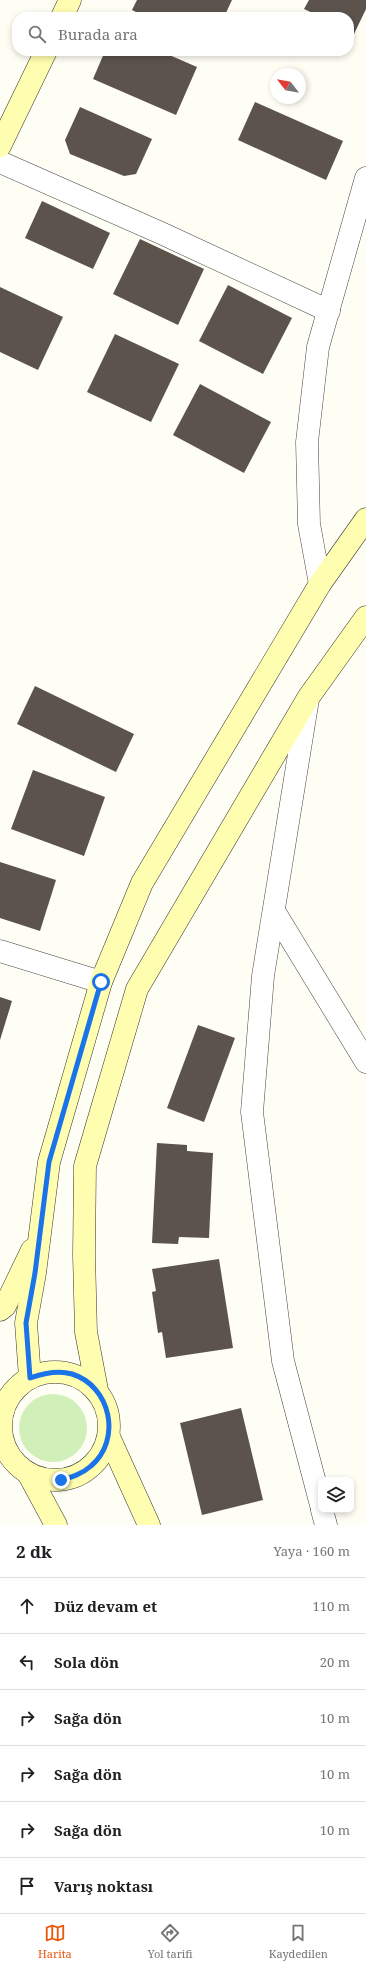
<!DOCTYPE html>
<html lang="tr">
<head>
<meta charset="utf-8">
<style>
	body { margin:0; font-family:"Noto Serif",serif; background:#f6f6f6; color:#202124 }
	.controls { position:absolute; right:12px; bottom:12px; display:grid; overflow:hidden; border-radius:8px; box-shadow:0 2px 6px #0003 }
	.controls button { width:36px; height:36px; display:grid; place-items:center; padding:0; border:0; border-bottom:1px solid #e0e0e0; background:#fff; color:#202124; font:20px sans-serif }
	.compass { position:absolute; left:270px; top:68px; width:36px; height:36px; border-radius:50%; background:#fff; box-shadow:0 2px 6px #0003; rotate:301deg }
	.stop { position:absolute; width:12px; height:12px; margin:-9px; border:3px solid #1a73e8; border-radius:50%; background:#fff }
	.stop.end { background:#1a73e8; border-color:#fff; box-shadow:0 1px 4px #0008 }
	.list { margin:0; padding:0; list-style:none }
	h2 { display:flex; justify-content:space-between; align-items:center; height:52px; margin:0; padding:0 16px; font-size:17px }
	h2 small { font-size:13px; font-weight:400; color:#757577 }
	.list li { display:grid; grid-template-columns:26px 1fr auto; gap:12px; align-items:center; box-sizing:border-box; height:56px; padding:0 16px; border-top:1px solid #e0e0e0 }
	.list b { display:block; font-size:15px; white-space:nowrap }
	.list em { font-size:13px; font-style:normal; color:#757577 }
	.icon { flex:none; width:22px; height:22px; fill:none; stroke:currentColor; stroke-width:2; stroke-linecap:round; stroke-linejoin:round }
	.map { position:relative; flex:none; width:366px; height:1525px; overflow:hidden }
	.search { position:absolute; background:#fff; box-shadow:0 2px 6px #0003; left:12px; right:12px; top:12px; height:44px; display:flex; align-items:center; gap:10px; box-sizing:border-box; padding:0 14px; border-radius:16px; color:#757577; font-size:15px }
	.sheet { height:388px; background:#fff }
	nav { display:flex; justify-content:space-around; align-items:center; box-sizing:border-box; height:56px; border-top:1px solid #e0e0e0; background:#fff; font-size:11px; color:#757577 }
	nav a { display:grid; justify-items:center; gap:2px }
	nav .on { color:#ea580c }
	.map>svg:first-child { display:block }
	.green { fill:#d0efb9 }
	.building { fill:#5b534c }
	.lines { fill:none; stroke-linecap:round; stroke-linejoin:round }
	.street-casing { stroke:#444; stroke-width:23 }
	.secondary-casing { stroke:#333; stroke-width:23 }
	.street { stroke:#fff; stroke-width:22 }
	.secondary { stroke:#fffdaf; stroke-width:22 }
	.route { stroke:#1a73e8; stroke-width:5 }
</style>
</head>
<body>
<div class="map">
<svg width="366" height="1525" viewBox="0 0 366 1525">
	<rect width="100%" height="100%" fill="#fffef4"/>
	<!-- green -->
	<circle class="green" cx="53" cy="1428" r="34"/>
	<!-- building -->
	<g class="building">
		<path d="M137,0h95l-8,17h-78l-14,-7z"/>
		<path d="M309,0h57v9l-12,25 -5,-3v-14h-28l-17,-8z"/>
		<path d="M105,51h55l37,16 -21,48 -83,-36z"/>
		<path d="M255,102l88,39 -17,39 -88,-40z"/>
		<path d="M80,107l72,32 -16,35 -12,2 -54,-22 -5,-14z"/>
		<path d="M42,201l68,32 -17,36 -68,-31z"/>
		<path d="M140,239l64,30 -26,56 -65,-31z"/>
		<path d="M228,285l64,33 -29,56 -64,-33z"/>
		<path d="M0,287l63,30 -25,53 -38,-18z"/>
		<path d="M115,334l64,30 -28,58 -64,-30z"/>
		<path d="M200,384l71,38 -27,51 -71,-38z"/>
		<path d="M35,686l99,48 -18,38 -99,-48z"/>
		<path d="M33,770l72,27 -21,59 -73,-27z"/>
		<path d="M0,862l56,18 -16,51 -40,-13z"/>
		<path d="M0,997l12,4 -12,39z"/>
		<path d="M198,1025l37,13 -31,84 -37,-14z"/>
		<path d="M157,1143l30,2v6l26,2 -4,85 -30,-1 -1,7 -26,-1z"/>
		<path d="M219,1259l14,89 -67,10 -4,-26 -4,1 -6,-41 4,-1 -4,-22z"/>
		<path d="M241,1408l22,92 -61,15 -22,-92z"/>
	</g>
	<g class="lines">
		<!-- street casing -->
		<g class="street-casing">
			<g id="street">
				<path d="M0,162l161,71 168,78"/>
				<path d="M320,584l-11,-60 -2,-82 11,-95 48,-169"/>
				<path d="M308,699l-45,277 -11,136 31,249 38,144"/>
				<path d="M274,911l92,151"/>
				<path d="M0,951l101,31"/>
				<path d="M322,1510l4,15"/>
			</g>
		</g>
		<!-- secondary casing -->
		<g class="secondary-casing">
			<g id="secondary">
				<path d="M62,17l8,-17"/>
				<path d="M0,146l46,-95"/>
				<path d="M0,1310l5,-4 27,-56"/>
				<circle cx="55" cy="1426" r="54"/>
				<path d="M30,1378l-4,-55 9,-50 14,-111 52,-180 41,-99 178,-299 46,-65"/>
				<path d="M97,1390l-11,-58 -2,-77 1,-89 52,-177 171,-291 58,-81"/>
				<path d="M109,1437l40,88"/>
				<path d="M28,1473l28,52"/>
			</g>
		</g>
		<!-- street -->
		<use href="#street" class="street"/>
		<!-- secondary -->
		<use href="#secondary" class="secondary"/>
	</g>
	<g class="lines">
		<!-- route -->
		<path class="route" d="M61,1480c11,-3 21,-6 30,-14 31,-26 20,-80 -19,-92 -14,-4 -28,-1 -42,4l-4,-55 9,-50 14,-111 52,-180"/>
	</g>
</svg>
<div class="controls">
<button><svg class="icon" aria-label="layers" viewBox="0 0 24 24"><path d="M12 4l9 5-9 5-9-5zM3 14l9 5 9-5"/></svg></button>
</div>
<svg class="compass" viewBox="-18 -18 36 36"><path d="M0-13l5 13h-10z" fill="#e53935"/><path d="M0 13l5-13h-10z" fill="#757577"/></svg>
<div class="stop" style="left:101px;top:982px"></div>
<div class="stop end" style="left:61px;top:1480px"></div>
<div class="search"><svg class="icon" aria-label="search" viewBox="0 0 24 24"><circle cx="10" cy="10" r="6"/><path d="M15 15l6 6"/></svg>Burada ara</div>
</div>
<section class="sheet">
<h2>2 dk<small>Yaya · 160 m</small></h2>
<ul class="list">
<li><svg class="icon" aria-label="ahead" viewBox="0 0 24 24"><path d="M12 20V5M6 11l6-6 6 6"/></svg><div><b>Düz devam et</b></div><em>110 m</em></li>
<li><svg class="icon" aria-label="left" viewBox="0 0 24 24"><path d="M17 20v-9H6M10 6l-5 5 5 5"/></svg><div><b>Sola dön</b></div><em>20 m</em></li>
<li><svg class="icon" aria-label="right" viewBox="0 0 24 24"><path d="M7 20v-9h11M14 6l5 5-5 5"/></svg><div><b>Sağa dön</b></div><em>10 m</em></li>
<li><svg class="icon" aria-label="right" viewBox="0 0 24 24"><path d="M7 20v-9h11M14 6l5 5-5 5"/></svg><div><b>Sağa dön</b></div><em>10 m</em></li>
<li><svg class="icon" aria-label="right" viewBox="0 0 24 24"><path d="M7 20v-9h11M14 6l5 5-5 5"/></svg><div><b>Sağa dön</b></div><em>10 m</em></li>
<li><svg class="icon" aria-label="arrive" viewBox="0 0 24 24"><path d="M6 21V4h12l-3 4 3 4H6"/></svg><div><b>Varış noktası</b></div></li>
</ul>
</section>
<nav>
<a class="on"><svg class="icon" aria-label="map" viewBox="0 0 24 24"><path d="M3 6l6-2 6 2 6-2v14l-6 2-6-2-6 2zM9 4v14M15 6v14"/></svg>Harita</a>
<a><svg class="icon" aria-label="directions" viewBox="0 0 24 24"><path d="M12 3l9 9-9 9-9-9zM9 14v-3h6M13 9l2 2-2 2"/></svg>Yol tarifi</a>
<a><svg class="icon" aria-label="saved" viewBox="0 0 24 24"><path d="M7 4h10v16l-5-4-5 4z"/></svg>Kaydedilen</a>
</nav>
</body>
</html>
